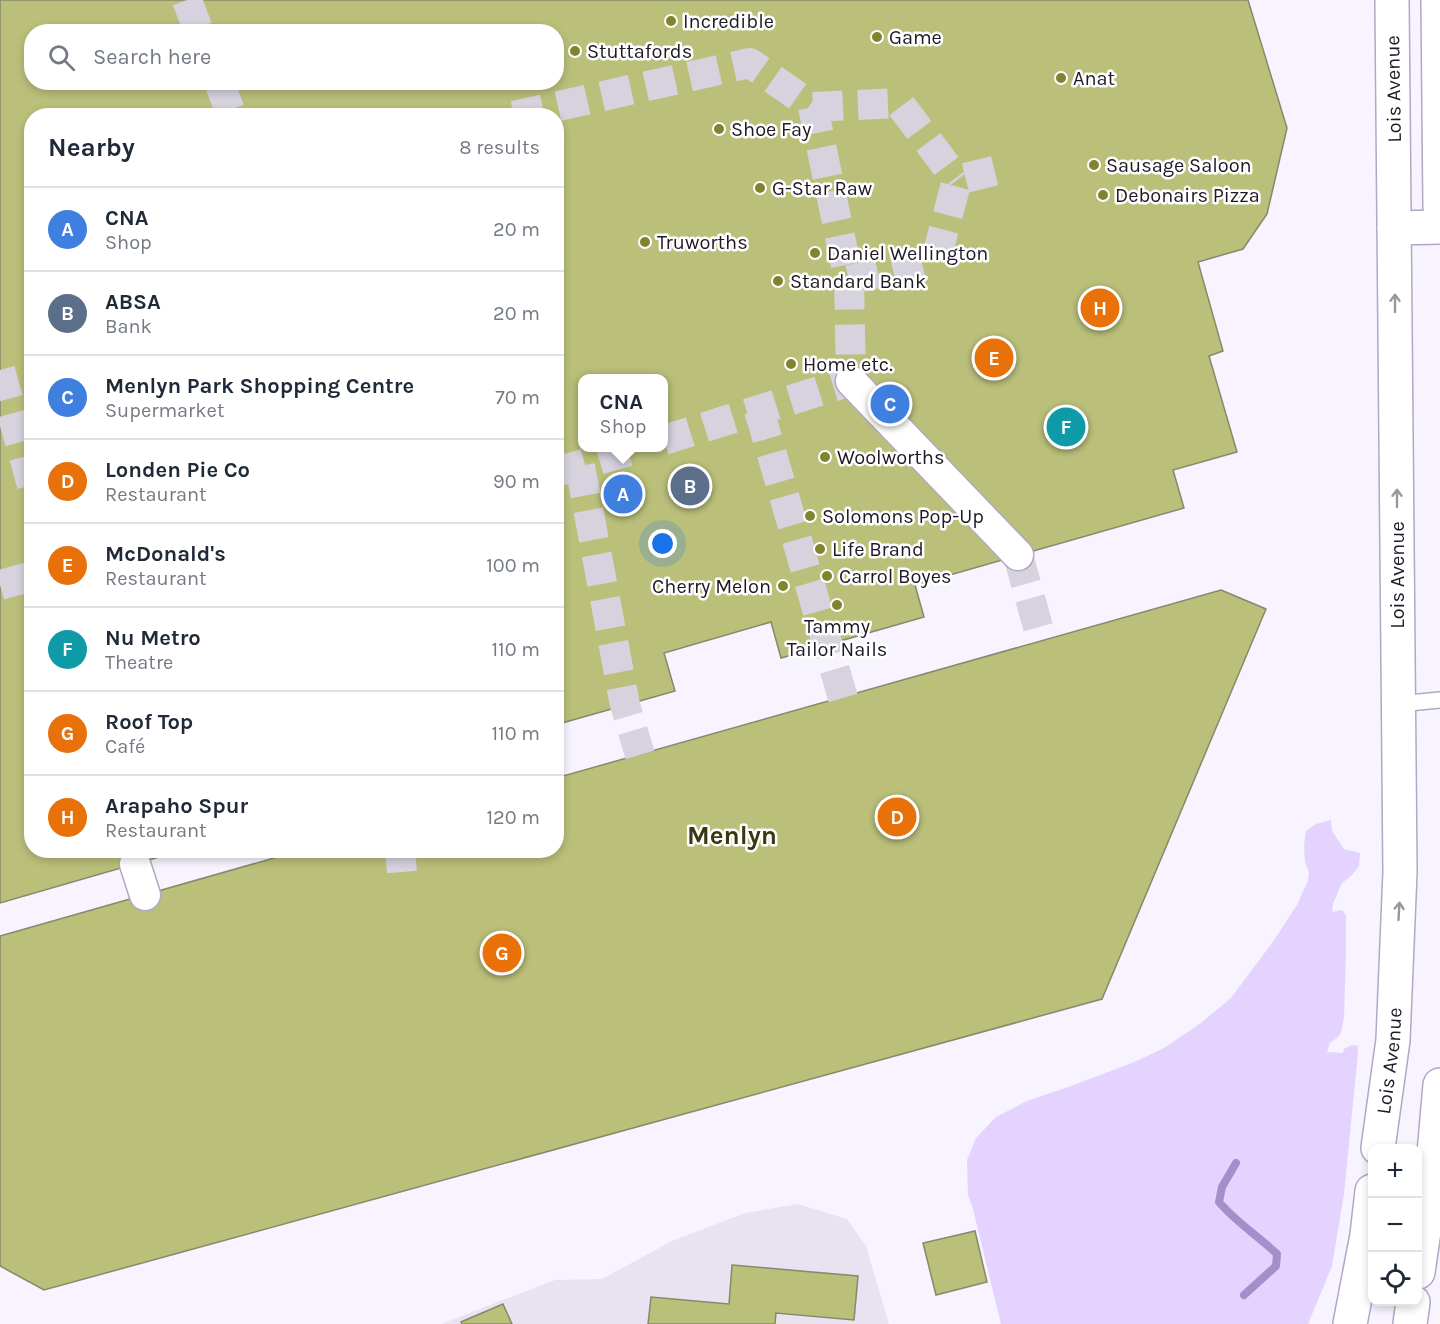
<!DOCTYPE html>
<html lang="en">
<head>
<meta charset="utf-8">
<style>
	body { margin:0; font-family:Karla,sans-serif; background:#f2f2f3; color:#1f2937 }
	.controls { position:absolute; right:18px; bottom:18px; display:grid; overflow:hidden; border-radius:12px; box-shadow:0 3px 9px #0003 }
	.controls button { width:54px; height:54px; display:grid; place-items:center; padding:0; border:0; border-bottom:2px solid #e0e1e3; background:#fff; color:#1f2937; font:30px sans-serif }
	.you { position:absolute; left:663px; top:544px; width:21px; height:21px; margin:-15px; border:4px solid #fff; border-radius:50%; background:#1a73e8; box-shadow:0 0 0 9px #1a73e833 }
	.badge { display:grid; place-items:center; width:39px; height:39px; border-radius:50%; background:#111827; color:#fff; font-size:20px; font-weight:700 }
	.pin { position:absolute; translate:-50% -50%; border:3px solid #fff; box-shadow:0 2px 6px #0006 }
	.popup { position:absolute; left:578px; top:374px; width:90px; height:78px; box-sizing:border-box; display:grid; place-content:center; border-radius:12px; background:#fff; filter:drop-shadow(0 2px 4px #0005); font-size:20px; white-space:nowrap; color:#747a83 }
	.popup b { font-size:22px; color:#1f2937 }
	.popup::after { content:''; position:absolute; left:50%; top:100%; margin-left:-12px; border:12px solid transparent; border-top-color:#fff }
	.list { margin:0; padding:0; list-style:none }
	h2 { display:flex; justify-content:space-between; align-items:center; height:78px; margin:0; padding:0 24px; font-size:26px }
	h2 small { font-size:20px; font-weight:400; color:#747a83 }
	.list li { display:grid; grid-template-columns:39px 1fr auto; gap:18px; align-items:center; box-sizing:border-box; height:84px; padding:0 24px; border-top:2px solid #e0e1e3 }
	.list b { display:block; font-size:22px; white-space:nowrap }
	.list p { margin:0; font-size:20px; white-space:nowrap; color:#747a83 }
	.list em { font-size:20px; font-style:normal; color:#747a83 }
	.icon { flex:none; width:33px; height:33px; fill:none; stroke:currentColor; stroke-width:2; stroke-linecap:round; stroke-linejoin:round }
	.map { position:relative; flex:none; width:1440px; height:1324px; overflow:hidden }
	.search { position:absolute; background:#fff; box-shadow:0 3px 9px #0003; left:24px; top:24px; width:540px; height:66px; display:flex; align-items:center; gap:15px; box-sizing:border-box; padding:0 21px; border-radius:24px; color:#747a83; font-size:22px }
	.panel { position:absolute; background:#fff; box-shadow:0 3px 9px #0003; left:24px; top:108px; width:540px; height:750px; border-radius:24px }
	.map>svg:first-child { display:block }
	.built { fill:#e8e3f1 }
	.green { fill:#e3d3fe }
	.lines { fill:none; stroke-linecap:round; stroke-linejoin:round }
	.stream { stroke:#a58eca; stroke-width:8 }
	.building { fill:#babf7a; stroke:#86896b; stroke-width:1.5; fill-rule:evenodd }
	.street-tunnel { stroke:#d6d2de; stroke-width:30; stroke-dasharray:30 15; stroke-linecap:butt }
	.lane-casing { stroke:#b2a7c4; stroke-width:18 }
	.street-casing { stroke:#b2a7c4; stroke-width:33 }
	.secondary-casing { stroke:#b2a7c4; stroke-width:36 }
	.lane { stroke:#fff; stroke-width:15 }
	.street { stroke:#fff; stroke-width:30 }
	.secondary { stroke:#fff; stroke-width:33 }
	.oneway { stroke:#9a989d }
	.poi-dot { fill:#80842e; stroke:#fff; stroke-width:2 }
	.labels { text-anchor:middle; stroke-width:5; stroke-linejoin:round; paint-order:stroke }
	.poi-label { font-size:20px; fill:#1e1a25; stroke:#fff; text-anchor:start }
	.street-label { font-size:20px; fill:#1e1a25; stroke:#fff }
	.district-label { font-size:26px; font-weight:bold; fill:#373910; stroke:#fff }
</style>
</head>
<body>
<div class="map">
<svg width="1440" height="1324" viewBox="0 0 1440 1324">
	<rect width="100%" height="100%" fill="#f7f3ff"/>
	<!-- built -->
	<path class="built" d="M798,1204l49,15 19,27 23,78h-448l114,-44 47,-1 70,-38 73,-28z"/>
	<!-- green -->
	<path class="green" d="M1331,820l1,11 12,18 16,4 -1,13 -7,9 -10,8 -9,21 -1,8 10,-2 4,5v37l-2,65 -3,16 -3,4 -8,6 -3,9 16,1 1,-4 8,-4 6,1v7l-14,141 -12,72 -24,58h-307l-29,-119 -4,-10 -1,-35 9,-22 20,-21 31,-16 44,-15 61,-23 32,-15 37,-25 30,-25 41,-55 25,-38 11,-24 1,-9 -4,-10 -1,-17 2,-14 10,-7z"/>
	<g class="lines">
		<!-- stream -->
		<path class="stream" d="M1236,1163l-14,24 -3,15c17,20 39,34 58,52l-1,12 -32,29"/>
	</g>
	<!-- building -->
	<g class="building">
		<path d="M0,0h1248l39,128 -20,86 -24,35 -45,13 25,89 -14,5 28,96 -64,18 11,38 -269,77 9,32 -143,41 -10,-36 -107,31 11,38 -113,32 -6,-18v-589h-524v734h151l-183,53zM32,32h524v50h-524zM582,378h82v70h-82z"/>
		<path d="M1221,590l45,19 -164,390 -1058,291 -44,-24v-330l302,-86h254v-72z"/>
		<path d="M975,1231l12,51 -51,13 -13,-52z"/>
		<path d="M732,1265l126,11 -4,44 -78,-7 -1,11h-127l3,-27 78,7z"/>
		<path d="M503,1304l9,20h-50l-1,-2z"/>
	</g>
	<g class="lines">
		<!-- street-tunnel -->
		<g class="street-tunnel">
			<path d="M187,0l12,32"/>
			<path d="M219,82l13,34"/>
			<path d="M813,107l86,-4 58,77"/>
			<path d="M514,116l236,-53 63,44 36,173 2,101 -187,59"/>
			<path d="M849,280l87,-21 21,-79 45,-11"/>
			<path d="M0,370l32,115"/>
			<path d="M759,410l84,288"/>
			<path d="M580,466l45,239 15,50"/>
			<path d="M556,472l84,-24"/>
			<path d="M1018,555l24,86"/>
			<path d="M0,585l32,-9"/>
			<path d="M400,850l2,22"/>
		</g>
		<!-- lane casing -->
		<g class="lane-casing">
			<path id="lane" d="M1398,704l42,-4"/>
		</g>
		<!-- street casing -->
		<g class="street-casing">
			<g id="street">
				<path d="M851,381l167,174"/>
				<path d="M135,864l10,31"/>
			</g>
		</g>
		<!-- secondary casing -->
		<g class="secondary-casing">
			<g id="secondary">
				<path d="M1438,0l2,207"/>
				<path d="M1394,228l46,-1"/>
				<path id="s1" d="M1378,1148l15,-108 7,-168 -8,-872"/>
				<path d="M1418,1272l14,-96 8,-91"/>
				<path d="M1350,1324l17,-89 5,-44"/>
				<path d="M1410,1324l3,-22"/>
			</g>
		</g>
		<!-- lane -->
		<use href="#lane" class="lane"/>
		<!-- street -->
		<use href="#street" class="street"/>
		<!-- secondary -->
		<use href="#secondary" class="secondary"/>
	</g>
	<!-- one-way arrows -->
	<defs><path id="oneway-shaft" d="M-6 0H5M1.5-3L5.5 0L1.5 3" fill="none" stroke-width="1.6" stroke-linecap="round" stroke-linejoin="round" transform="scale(1.5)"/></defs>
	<g class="oneway">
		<use href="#oneway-shaft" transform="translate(1395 303) rotate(-90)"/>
		<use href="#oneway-shaft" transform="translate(1397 498) rotate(-90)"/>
		<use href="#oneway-shaft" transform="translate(1399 911) rotate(-87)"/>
	</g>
	<!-- markers -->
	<g class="poi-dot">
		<circle cx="671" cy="21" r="6"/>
		<circle cx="877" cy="37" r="6"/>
		<circle cx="575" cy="51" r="6"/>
		<circle cx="1061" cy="78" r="6"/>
		<circle cx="719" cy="129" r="6"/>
		<circle cx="1094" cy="165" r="6"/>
		<circle cx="760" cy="188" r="6"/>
		<circle cx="1103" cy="195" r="6"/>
		<circle cx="645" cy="242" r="6"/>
		<circle cx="815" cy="253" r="6"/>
		<circle cx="778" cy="281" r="6"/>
		<circle cx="791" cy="364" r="6"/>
		<circle cx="825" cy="457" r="6"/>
		<circle cx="810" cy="516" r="6"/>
		<circle cx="820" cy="549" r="6"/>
		<circle cx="827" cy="576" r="6"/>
		<circle cx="783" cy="586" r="6"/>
		<circle cx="837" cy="605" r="6"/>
	</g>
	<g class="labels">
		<!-- poi labels -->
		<g class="poi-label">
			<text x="683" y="28">Incredible</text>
			<text x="889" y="44">Game</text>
			<text x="587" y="58">Stuttafords</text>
			<text x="1073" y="85">Anat</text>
			<text x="731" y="136">Shoe Fay</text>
			<text x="1106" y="172">Sausage Saloon</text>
			<text x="772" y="195">G-Star Raw</text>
			<text x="1115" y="202">Debonairs Pizza</text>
			<text x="657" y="249">Truworths</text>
			<text x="827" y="260">Daniel Wellington</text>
			<text x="790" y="288">Standard Bank</text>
			<text x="803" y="371">Home etc.</text>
			<text x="837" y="464">Woolworths</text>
			<text x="822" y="523">Solomons Pop-Up</text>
			<text x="832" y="556">Life Brand</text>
			<text x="839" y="583">Carrol Boyes</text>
			<text x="771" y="593" text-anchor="end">Cherry Melon</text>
			<text x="837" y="633" text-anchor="middle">Tammy<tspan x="837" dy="23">Tailor Nails</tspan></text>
		</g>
		<!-- street labels -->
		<g class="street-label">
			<text transform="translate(1393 89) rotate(-91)" y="7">Lois Avenue</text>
			<text transform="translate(1397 575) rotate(-90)" y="7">Lois Avenue</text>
			<text dy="7" stroke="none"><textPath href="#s1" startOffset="88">Lois Avenue</textPath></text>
		</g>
		<!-- district labels -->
		<g class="district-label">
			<text x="732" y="844">Menlyn</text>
		</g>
	</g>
</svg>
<div class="controls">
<button>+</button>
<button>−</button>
<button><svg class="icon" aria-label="locate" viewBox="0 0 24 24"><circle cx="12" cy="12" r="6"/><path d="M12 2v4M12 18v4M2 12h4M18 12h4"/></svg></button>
</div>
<div class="you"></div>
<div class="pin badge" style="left:623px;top:494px;background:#3f7fe0">A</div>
<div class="popup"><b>CNA</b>Shop</div>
<div class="pin badge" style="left:690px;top:486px;background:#5c6f8a">B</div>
<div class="pin badge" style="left:890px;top:404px;background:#3f7fe0">C</div>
<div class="pin badge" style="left:897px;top:817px;background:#e8710a">D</div>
<div class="pin badge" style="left:994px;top:358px;background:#e8710a">E</div>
<div class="pin badge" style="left:1066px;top:427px;background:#0f9aa8">F</div>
<div class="pin badge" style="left:502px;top:953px;background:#e8710a">G</div>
<div class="pin badge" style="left:1100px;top:308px;background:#e8710a">H</div>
<div class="search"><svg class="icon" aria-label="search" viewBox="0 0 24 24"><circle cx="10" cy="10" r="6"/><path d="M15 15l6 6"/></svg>Search here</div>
<section class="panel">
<h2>Nearby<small>8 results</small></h2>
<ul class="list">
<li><span class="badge" style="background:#3f7fe0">A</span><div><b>CNA</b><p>Shop</p></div><em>20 m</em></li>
<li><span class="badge" style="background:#5c6f8a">B</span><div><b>ABSA</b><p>Bank</p></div><em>20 m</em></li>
<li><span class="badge" style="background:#3f7fe0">C</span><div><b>Menlyn Park Shopping Centre</b><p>Supermarket</p></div><em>70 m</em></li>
<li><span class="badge" style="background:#e8710a">D</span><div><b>Londen Pie Co</b><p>Restaurant</p></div><em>90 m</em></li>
<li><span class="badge" style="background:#e8710a">E</span><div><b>McDonald's</b><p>Restaurant</p></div><em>100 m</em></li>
<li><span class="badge" style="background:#0f9aa8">F</span><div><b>Nu Metro</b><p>Theatre</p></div><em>110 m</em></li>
<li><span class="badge" style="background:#e8710a">G</span><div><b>Roof Top</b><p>Café</p></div><em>110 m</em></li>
<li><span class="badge" style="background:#e8710a">H</span><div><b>Arapaho Spur</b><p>Restaurant</p></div><em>120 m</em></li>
</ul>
</section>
</div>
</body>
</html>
